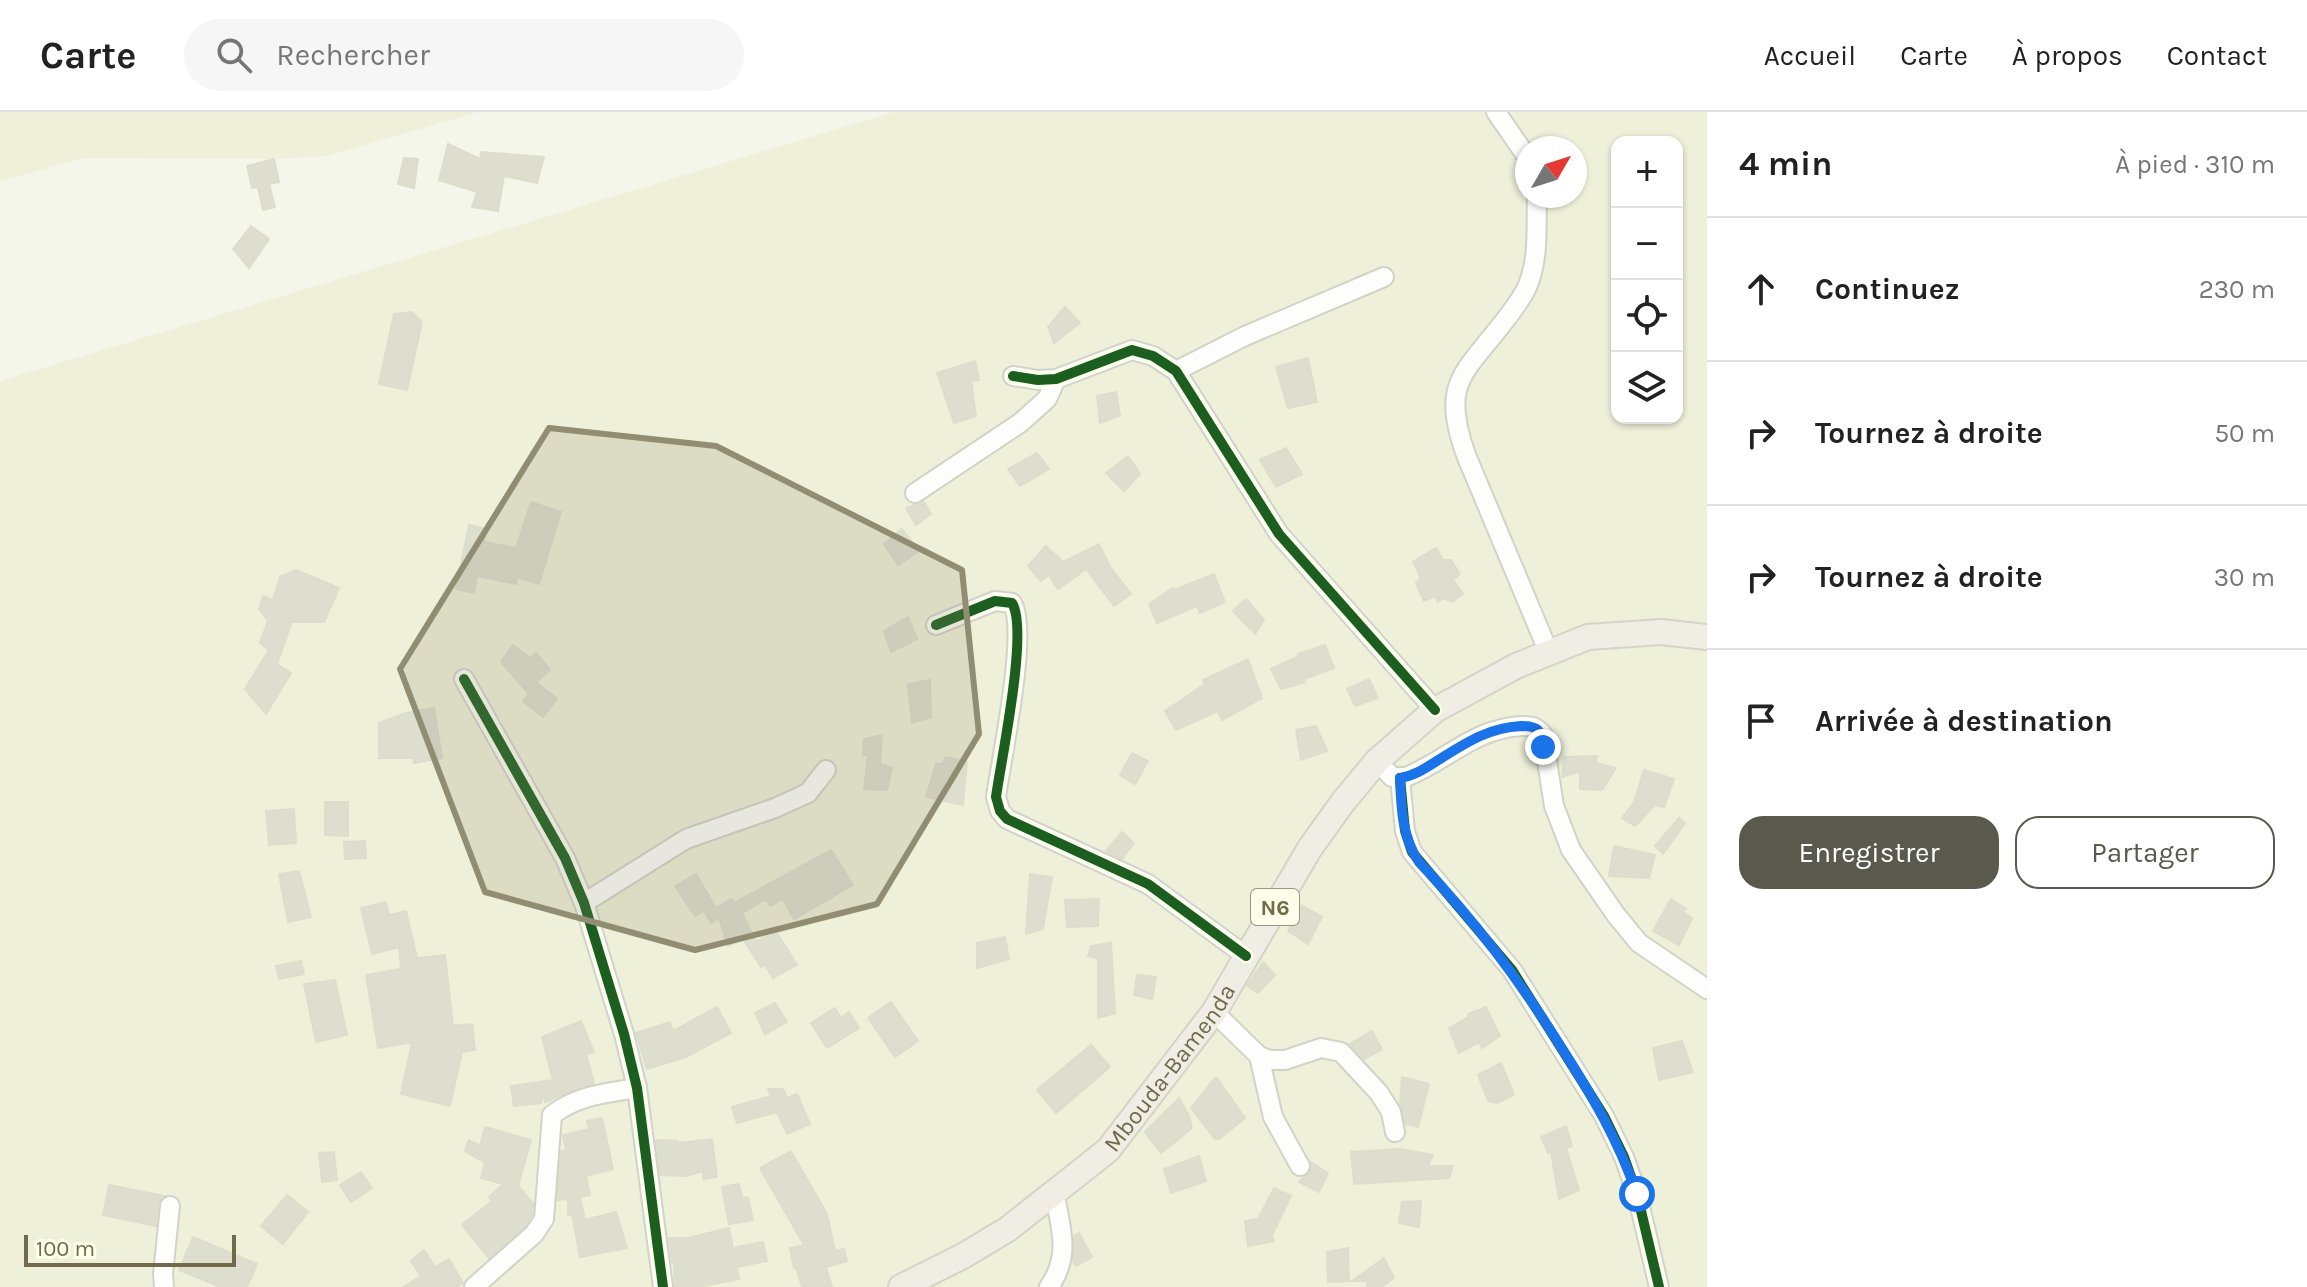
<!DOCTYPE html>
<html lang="fr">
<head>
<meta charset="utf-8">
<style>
	body { margin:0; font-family:Karla,sans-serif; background:#f6f6f6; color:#222 }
	.controls { position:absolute; right:24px; top:24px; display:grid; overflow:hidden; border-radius:16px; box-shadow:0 2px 6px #0004 }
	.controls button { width:72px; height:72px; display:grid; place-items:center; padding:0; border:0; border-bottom:2px solid #e0e0e0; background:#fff; color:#222; font:40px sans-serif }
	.compass { position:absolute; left:1515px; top:24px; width:72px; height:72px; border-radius:50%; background:#fff; box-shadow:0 2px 6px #0004; rotate:51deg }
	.scale { position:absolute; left:24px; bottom:20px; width:212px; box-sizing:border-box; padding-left:8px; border:4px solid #716b4c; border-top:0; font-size:22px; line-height:28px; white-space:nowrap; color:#716b4c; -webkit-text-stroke:6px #fcfeea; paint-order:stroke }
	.stop { position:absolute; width:24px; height:24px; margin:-18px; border:6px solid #1a73e8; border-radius:50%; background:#fff }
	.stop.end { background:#1a73e8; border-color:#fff; box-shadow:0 2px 8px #0008 }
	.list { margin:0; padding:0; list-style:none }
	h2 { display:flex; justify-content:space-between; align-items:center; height:104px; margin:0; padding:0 32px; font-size:34px }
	h2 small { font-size:26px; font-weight:400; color:#767676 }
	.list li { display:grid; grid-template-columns:52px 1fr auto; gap:24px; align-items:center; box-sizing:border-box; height:144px; padding:0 32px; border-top:2px solid #e0e0e0 }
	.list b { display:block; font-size:30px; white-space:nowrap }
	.list em { font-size:26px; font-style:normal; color:#767676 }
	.actions { display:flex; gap:16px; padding:24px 32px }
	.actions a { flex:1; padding:18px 0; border:2px solid #5a594e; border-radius:24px; text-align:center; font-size:28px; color:#5a594e }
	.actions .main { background:#5a594e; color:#fff }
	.icon { flex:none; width:44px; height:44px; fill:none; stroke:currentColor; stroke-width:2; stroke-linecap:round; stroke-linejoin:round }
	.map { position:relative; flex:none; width:1707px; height:1175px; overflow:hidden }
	header { display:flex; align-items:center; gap:48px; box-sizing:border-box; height:112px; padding:0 40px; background:#fff; border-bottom:2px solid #e0e0e0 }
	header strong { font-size:38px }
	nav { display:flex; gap:44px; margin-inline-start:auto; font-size:28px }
	.search { width:560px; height:72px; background:#f6f6f6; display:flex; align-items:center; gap:20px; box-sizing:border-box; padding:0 28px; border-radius:44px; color:#767676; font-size:30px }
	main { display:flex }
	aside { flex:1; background:#fff }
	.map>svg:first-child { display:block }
	.residential { fill:#eff0da; fill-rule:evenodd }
	.building { fill:#dedecf; stroke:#ddc; stroke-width:2 }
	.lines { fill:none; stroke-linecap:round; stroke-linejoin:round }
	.minor-casing { stroke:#d2d3c7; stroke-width:22 }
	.highway-casing { stroke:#d4d3c6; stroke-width:28 }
	.minor { stroke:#fdfefc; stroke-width:18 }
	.highway { stroke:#f0eee4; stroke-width:24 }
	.cycleway-casing { stroke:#fcfeea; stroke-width:15 }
	.cycleway { stroke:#1b5e20; stroke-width:10 }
	.route { stroke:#1a73e8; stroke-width:10 }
	.marked { fill:#918d72; fill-opacity:0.2; stroke:#918d72; stroke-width:6; stroke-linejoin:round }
	.labels { text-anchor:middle; stroke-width:8; stroke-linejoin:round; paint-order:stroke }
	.shield { fill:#fcfeea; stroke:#9b977b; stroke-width:2 }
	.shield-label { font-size:22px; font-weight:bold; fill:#716b4c }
	.street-label { font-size:24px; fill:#716b4c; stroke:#fcfeea }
</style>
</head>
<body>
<header>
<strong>Carte</strong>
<div class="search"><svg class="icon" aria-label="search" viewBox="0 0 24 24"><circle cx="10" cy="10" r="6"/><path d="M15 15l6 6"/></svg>Rechercher</div>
<nav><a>Accueil</a><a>Carte</a><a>À propos</a><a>Contact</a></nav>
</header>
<main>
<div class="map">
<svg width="1707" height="1175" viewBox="0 0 1707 1175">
	<rect width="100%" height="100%" fill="#f4f6e9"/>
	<!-- residential -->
	<g class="residential">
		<path d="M0,0h478l-151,44 -53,3 -190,-1 -84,23z"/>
		<path d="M894,0h813v1175h-1707v-906zM1617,30h60v276h-60zM1527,36h48v48h-48z"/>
	</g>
	<!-- building -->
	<g class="building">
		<path d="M448,32l32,15 1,-7 63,5 -7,26 -33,-7 -6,35 -26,-4 5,-15 -38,-12z"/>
		<path d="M404,46l14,1 -4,29 -16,-4z"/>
		<path d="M274,47l5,23 -10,2 6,23 -12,3 -5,-23 -6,1 -5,-22z"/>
		<path d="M251,114l18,13 -20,29 -16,-19z"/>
		<path d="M1065,195l15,16 -26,20 -6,-16z"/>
		<path d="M412,200l10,10 -15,68 -28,-6 15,-70z"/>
		<path d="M1308,246l9,44 -29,6 -12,-41z"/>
		<path d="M975,249l4,19 -8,1 5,35 -22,7 -17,-50z"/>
		<path d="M1116,280l4,23 -20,8 -3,-27z"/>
		<path d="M1286,336l16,26 -26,13 -16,-27z"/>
		<path d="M1037,341l12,16 -29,17 -12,-17z"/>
		<path d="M1128,344l12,18 -16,17 -18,-18z"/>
		<path d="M531,390l30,10 -22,72 -22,-7 -1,7 -39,-8 -3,17 -18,-4 13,-64 17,4 -2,13 32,6z"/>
		<path d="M924,390l7,12 -15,11 -10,-17z"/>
		<path d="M902,417l17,22 -21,14 -14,-21z"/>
		<path d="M1099,432l11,23 21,27 -17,12 -28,-37 -28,20 -9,-14 -8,6 -13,-15 18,-20 17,16z"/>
		<path d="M1436,436l7,12h8l9,14 -7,6 10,14 -11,8 -8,-4 -6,4 -3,-6 -11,5 -8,-18 5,-5 -8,-16z"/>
		<path d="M296,458l43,18 -15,34h-32l-15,42 14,9 -25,41 -21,-25 24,-39 -9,-7 8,-22 -9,-12 4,-13 10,4 7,-23z"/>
		<path d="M1214,462l11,28 -25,11 -3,-7 -40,17 -8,-19 24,-16 1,2z"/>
		<path d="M1246,487l18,21 -9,14 -3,-6 -2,1 -17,-18z"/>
		<path d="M908,505l9,22 -26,13 -7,-21z"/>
		<path d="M513,533l17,13 6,-5 14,17 -14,12 21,17 -14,18 -20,-16 6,-7 -28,-32z"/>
		<path d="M1325,533l9,23 -30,11 1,3 -24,7 -10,-20 28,-13 -1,-2z"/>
		<path d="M1248,547l14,39 -40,22 -4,-9 -42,19 -11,-19 40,-27 -2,-4z"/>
		<path d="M1369,567l9,19 -23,8 -8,-17z"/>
		<path d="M930,568l1,37 -19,6 -4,-39z"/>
		<path d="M434,596l8,50 -28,5 -1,-5h-34v-35l27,-10z"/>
		<path d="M1316,614l11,25 -26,9 -5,-30z"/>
		<path d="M882,623l-2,29 12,4 -5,22 -23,-1 4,-34h-5l1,-16z"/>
		<path d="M1132,641l16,8 -13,23 -15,-9z"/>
		<path d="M1597,644l-1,7 20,5 -14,22 -22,-1v-18l-18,6 2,-20z"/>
		<path d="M946,645l21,5 -4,43 -37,-8 10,-33h6z"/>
		<path d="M1644,658l30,9 -10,28 -9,-2 -20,21 -13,-8 12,-16z"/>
		<path d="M325,690h23v34l-23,-1z"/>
		<path d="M294,697l2,34 -27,2 -3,-34z"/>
		<path d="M1679,706l6,5 -22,31 -8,-8z"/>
		<path d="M1122,720l12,11 -12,16 -16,-8z"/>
		<path d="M365,729l1,17 -21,1 -1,-17z"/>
		<path d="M1614,734l41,9 -6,23 -40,-2z"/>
		<path d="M831,738l22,35 -59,34 -11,-20 -13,7 -4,-7 -24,14 14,29 19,-12 22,35 -24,13 -8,-13 -4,2 -18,-28 -15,7 -9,-28 -8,5 -7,-12 -9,5 -20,-30 21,-12 20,34 16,-9 2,4z"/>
		<path d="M299,759l12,46 -23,5 -9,-48z"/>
		<path d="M1030,762l22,3 -9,52 -17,5z"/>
		<path d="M1099,787l-1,27 -31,1 -2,-27z"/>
		<path d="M1671,787l15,10 -4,2 10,7 -13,27 -26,-14z"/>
		<path d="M386,790l3,13 17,-4 11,47 28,-3 8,71 19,-2 3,26 -13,2 -12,54 -49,-12 11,-52 -34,6 -12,-73 35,-6 -2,-22 -27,7 -11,-46z"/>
		<path d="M1301,793l21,12 -14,27 -20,-13z"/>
		<path d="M1005,825l4,22 -32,9v-25z"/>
		<path d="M1111,831l4,70 -17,5v-60l-10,-2 3,-10z"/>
		<path d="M301,849l3,13 -25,5 -3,-13z"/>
		<path d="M1263,850l12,13 -17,18 -11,-7z"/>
		<path d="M1137,863l19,2 -4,22 -18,-4z"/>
		<path d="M335,868l12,55 -31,7 -12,-58z"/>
		<path d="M891,890l27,39 -23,16 -27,-39z"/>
		<path d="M775,891l12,19 -22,12 -10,-21z"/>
		<path d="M717,895l14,26 -45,24 -39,12 -11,-36 34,-11 3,9z"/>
		<path d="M1486,895l14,29 -18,12 -3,-6 -20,11 -10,-25 20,-11 -1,-3z"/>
		<path d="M835,896l6,10 8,-6 10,16 -32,20 -16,-25z"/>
		<path d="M581,909l13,31 -8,2 8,29 -49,19 -1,-10 -3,11 -27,3 -3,-20 42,-6 -11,-43z"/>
		<path d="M1372,919l10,18 -18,10 -14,-15z"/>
		<path d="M1682,929l11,31 -34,8 -6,-32z"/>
		<path d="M1091,933l19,22 -54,46 -19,-23z"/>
		<path d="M1501,951l13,32 -17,8 -9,-2 -10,-26z"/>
		<path d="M1216,965l29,41 -26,21h-4l-24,-31z"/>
		<path d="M1402,965l27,7 -11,43 -12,-3 -6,-20z"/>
		<path d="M768,977h15l4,9 10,-4 13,30 -23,10 -10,-22 -40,11 -5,-16 39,-11z"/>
		<path d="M1179,986l10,18 3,12 -31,25 -16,-21z"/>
		<path d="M602,1006l11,51 -27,7 4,19 -10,2 5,23 31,-8 11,36 -47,9 -8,-43 -4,1v-16l-11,1 4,-49 5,-1 -3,-15 26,-6 -2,-8z"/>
		<path d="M1566,1014l6,20 -6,2 13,42 -20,9 -8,-47 -3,1 -7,-16z"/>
		<path d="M485,1015l46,13 -13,46 15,17 -1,12 -7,11 -36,32 -27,-33 30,-24 -3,-4 14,-13 -22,-6 4,-15 -20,-12 4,-11 11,6z"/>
		<path d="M712,1027l5,38 -14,2v-8l-17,5 -26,-1 -4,-35 22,1v2z"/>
		<path d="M1400,1037l33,6 -5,11h25l-4,12 -95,6 -3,-32z"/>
		<path d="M791,1039l36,63 8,37 9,-2 3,12 -21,6 6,20h-30l-6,-20 -2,1 -4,-20 14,-3 -44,-77z"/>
		<path d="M334,1040l3,28 -15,2 -3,-29z"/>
		<path d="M1199,1044l7,25 -35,12 -7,-24z"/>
		<path d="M1311,1050l17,11 -9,19 -20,-10 12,-11z"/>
		<path d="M361,1060l11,16 -21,14 -11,-17z"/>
		<path d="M739,1072l3,13 6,1 5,22 -24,4 -7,-37z"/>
		<path d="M109,1073l55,11 -6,8 -2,22 -53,-11z"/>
		<path d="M1274,1076l17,8 -19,39 2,6 -26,5 -3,-25 13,-2z"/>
		<path d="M287,1083l21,17 -25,32 -22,-18z"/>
		<path d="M1421,1089l-2,26 -20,-4 3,-21z"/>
		<path d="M729,1116l4,20 30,-6 4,19 -30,6 2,12 -40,8h-24l-1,-26 -2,1 -3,-24h19z"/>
		<path d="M1079,1121l13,24 -16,9 -3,-5 1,-25z"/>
		<path d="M193,1125l64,27 -10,23h-27l-41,-17z"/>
		<path d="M1348,1136l1,33 -21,1 -1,-30z"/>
		<path d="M424,1138l11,17 14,-8 14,24 -7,4h-53l18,-11 -10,-15z"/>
		<path d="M1384,1146l10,20 -13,9h-13l-2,-6h-14z"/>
	</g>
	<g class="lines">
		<!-- minor casing -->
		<g class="minor-casing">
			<g id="minor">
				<path d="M1496,0l31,45"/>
				<path d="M1537,84c-1,27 2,60 -8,86 -4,13 -15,26 -23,37 -42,55 -66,63 -40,136l83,198"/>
				<path d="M1176,259l69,-35 139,-59"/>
				<path d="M1013,264l25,4 18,-1 76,-29 21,6 23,15 103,163 156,176"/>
				<path d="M915,381l105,-70 27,-24 9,-20"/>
				<path d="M936,513l59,-24 17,2c17,27 -11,157 -16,194l4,14 7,8 141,65 98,72"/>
				<path d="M464,567l101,179 19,45 40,131 13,54 26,199"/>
				<path d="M1377,649l15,16h14c42,-17 67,-48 115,-51 10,0 15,0 22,9l11,71 17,44 45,65 23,28 68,46"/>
				<path d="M1400,666l5,53 7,21 100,118 92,146 20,41 13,37 22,93"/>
				<path d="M584,791l102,-64 89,-31 33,-15 18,-23"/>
				<path d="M1214,900l45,44 11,4h15l36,-12 20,4 38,41 12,19 4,20"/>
				<path d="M1259,944l14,61 27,49"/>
				<path d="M164,1175l-1,-13 7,-68"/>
				<path d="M474,1175l60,-53 10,-15 8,-104c26,-20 55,-22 85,-27"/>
				<path d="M1049,1175c23,-33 11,-60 5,-97"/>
			</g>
		</g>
		<!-- highway casing -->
		<g class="highway-casing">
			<g id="highway">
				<path id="s1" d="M901,1175l62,-31 45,-27 100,-79 106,-138 96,-164 33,-46 34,-41 58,-51 81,-44 72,-29 73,-5 46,5"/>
			</g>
		</g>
		<!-- minor -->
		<use href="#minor" class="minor"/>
		<!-- highway -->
		<use href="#highway" class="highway"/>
		<!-- cycleway casing -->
		<g class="cycleway-casing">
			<g id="cycleway">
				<path d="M1013,264l25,4 18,-1 76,-29 21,6 23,15 103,163 156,176"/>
				<path d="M936,513l59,-24 17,2c17,27 -11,157 -16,194l4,14 7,8 141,65 98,72"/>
				<path d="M464,567l101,179 19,45 40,131 13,54 26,199"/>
				<path d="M1400,666l5,53 7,21 100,118 92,146 20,41 13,37 22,93"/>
			</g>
		</g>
		<!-- cycleway -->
		<use href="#cycleway" class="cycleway"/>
	</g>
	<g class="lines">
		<!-- route -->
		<path class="route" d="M1543,635c-1,-17 -5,-21 -22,-21 -33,2 -54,16 -81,33 -13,8 -25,17 -40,19 1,29 2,59 19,84 56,59 99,116 142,185 32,50 56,91 76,147"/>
	</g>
	<!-- marked area -->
	<path class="marked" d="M549,316l167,18 246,124 17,164 -102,170 -182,46 -210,-58 -85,-223z"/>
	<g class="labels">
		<!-- shield labels -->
		<rect class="shield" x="1251" y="777" width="48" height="36" rx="6"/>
		<g class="shield-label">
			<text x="1275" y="803">N6</text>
		</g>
		<!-- street labels -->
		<g class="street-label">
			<text dy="8" stroke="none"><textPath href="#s1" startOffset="352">Mbouda-Bamenda</textPath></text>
		</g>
	</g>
</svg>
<div class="controls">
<button>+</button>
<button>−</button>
<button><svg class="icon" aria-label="locate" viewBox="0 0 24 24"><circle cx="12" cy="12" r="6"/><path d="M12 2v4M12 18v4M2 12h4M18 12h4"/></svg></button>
<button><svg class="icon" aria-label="layers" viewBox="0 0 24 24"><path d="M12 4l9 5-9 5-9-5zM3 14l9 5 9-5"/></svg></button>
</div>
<svg class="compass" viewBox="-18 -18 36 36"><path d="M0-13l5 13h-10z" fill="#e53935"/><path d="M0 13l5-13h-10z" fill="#767676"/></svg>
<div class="scale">100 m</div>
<div class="stop" style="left:1637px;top:1082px"></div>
<div class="stop end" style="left:1543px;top:635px"></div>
</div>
<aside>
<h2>4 min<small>À pied · 310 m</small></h2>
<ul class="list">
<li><svg class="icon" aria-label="ahead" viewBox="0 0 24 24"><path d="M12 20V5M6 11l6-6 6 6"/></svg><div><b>Continuez</b></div><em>230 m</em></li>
<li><svg class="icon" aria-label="right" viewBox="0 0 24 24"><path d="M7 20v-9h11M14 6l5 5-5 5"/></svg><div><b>Tournez à droite</b></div><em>50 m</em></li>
<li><svg class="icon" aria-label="right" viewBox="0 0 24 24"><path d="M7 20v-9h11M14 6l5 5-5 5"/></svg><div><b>Tournez à droite</b></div><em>30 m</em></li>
<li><svg class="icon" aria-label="arrive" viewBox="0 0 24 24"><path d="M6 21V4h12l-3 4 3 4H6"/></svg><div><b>Arrivée à destination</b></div></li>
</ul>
<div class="actions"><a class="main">Enregistrer</a><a>Partager</a></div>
</aside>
</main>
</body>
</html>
